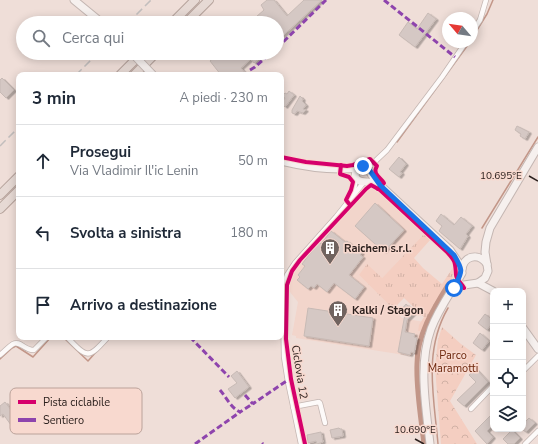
<!DOCTYPE html>
<html lang="it">
<head>
<meta charset="utf-8">
<style>
	body { margin:0; font-family:"Nunito Sans",sans-serif; background:#f6f6f7; color:#1f2937 }
	.controls { position:absolute; right:12px; bottom:12px; display:grid; overflow:hidden; border-radius:8px; box-shadow:0 2px 10px #0003 }
	.controls button { width:36px; height:36px; display:grid; place-items:center; padding:0; border:0; border-bottom:1px solid #e0e1e3; background:#fff; color:#1f2937; font:20px sans-serif }
	.compass { position:absolute; left:442px; top:12px; width:36px; height:36px; border-radius:50%; background:#fff; box-shadow:0 2px 10px #0003; rotate:299deg }
	.stop { position:absolute; width:12px; height:12px; margin:-9px; border:3px solid #1a73e8; border-radius:50%; background:#fff }
	.stop.end { background:#1a73e8; border-color:#fff; box-shadow:0 1px 4px #0008 }
	.list { margin:0; padding:0; list-style:none }
	h2 { display:flex; justify-content:space-between; align-items:center; height:52px; margin:0; padding:0 16px; font-size:17px }
	h2 small { font-size:13px; font-weight:400; color:#747a83 }
	.list li { display:grid; grid-template-columns:26px 1fr auto; gap:12px; align-items:center; box-sizing:border-box; height:72px; padding:0 16px; border-top:1px solid #e0e1e3 }
	.list b { display:block; font-size:15px; white-space:nowrap }
	.list p { margin:0; font-size:13px; white-space:nowrap; color:#747a83 }
	.list em { font-size:13px; font-style:normal; color:#747a83 }
	.icon { flex:none; width:22px; height:22px; fill:none; stroke:currentColor; stroke-width:2; stroke-linecap:round; stroke-linejoin:round }
	.map { position:relative; flex:none; width:538px; height:444px; overflow:hidden }
	.search { position:absolute; background:#fff; box-shadow:0 2px 10px #0003; left:16px; top:16px; width:268px; height:44px; display:flex; align-items:center; gap:10px; box-sizing:border-box; padding:0 14px; border-radius:22px; color:#747a83; font-size:15px }
	.panel { position:absolute; background:#fff; box-shadow:0 2px 10px #0003; left:16px; top:72px; width:268px; height:268px; border-radius:8px }
	.map>svg:first-child { display:block }
	.built { fill:#f2d5cb }
	.grass { fill:url(#grass-tufts) }
	.park { fill:url(#park-crowns) }
	.lines { fill:none; stroke-linecap:round; stroke-linejoin:round }
	.stream { stroke:#c29688; stroke-width:1.5 }
	.canal { stroke:#c29688; stroke-width:5 }
	.building { fill:#d5c8c4; stroke:#c7bab5; filter:url(#shadow) }
	.street-casing { stroke:#c4b6b2; stroke-width:6 }
	.secondary-casing { stroke:#c4b6b2; stroke-width:9 }
	.highway-casing { stroke:#b6a39c; stroke-width:10 }
	.street { stroke:#fdfaf9; stroke-width:4.5 }
	.secondary { stroke:#f6f0ee; stroke-width:7 }
	.highway { stroke:#e6d9d4; stroke-width:8 }
	.rail { stroke:#c2bebd; stroke-width:1.5; stroke-dasharray:8 4; stroke-linecap:butt }
	.secondary-bridge-casing { stroke:#c4b6b2; stroke-width:9; stroke-linecap:butt }
	.secondary-bridge { stroke:#f6f0ee; stroke-width:7 }
	.quiet { stroke:#8e44ad; stroke-width:3; stroke-dasharray:6 3; stroke-linecap:butt }
	.cycleway-casing { stroke:#f8d9cf; stroke-width:6 }
	.cycleway { stroke:#d6006c; stroke-width:4 }
	.route { stroke:#1a73e8; stroke-width:5 }
	.ticks { fill:none; stroke:#2c211e; stroke-width:1.5 }
	.labels { text-anchor:middle; stroke-width:3; stroke-linejoin:round; paint-order:stroke }
	.poi-label { font-size:11px; font-weight:bold; fill:#2c211e; stroke:#f8d9cf; text-anchor:start }
	.park-label { font-size:11px; fill:#6c260c; stroke:#f8d9cf }
	.street-label { font-size:11px; fill:#2c211e; stroke:#f8d9cf }
	.key { fill:#f8d9cf; stroke:#bba29a; stroke-width:1 }
	.key-label { font-size:11px; fill:#2c211e }
	.ticks-label { font-size:10px; text-anchor:middle; fill:#2c211e; stroke:#f8d9cf; stroke-width:3; stroke-linejoin:round; paint-order:stroke }
</style>
</head>
<body>
<div class="map">
<svg width="538" height="444" viewBox="0 0 538 444">
	<defs>
		<pattern id="grass-tufts" width="24" height="20" patternUnits="userSpaceOnUse"><rect width="24" height="20" fill="#f4cec1"/><path d="M3 7l-1-3M5 7V3M7 7l1-3M15 17l-1-3M17 17v-4M19 17l1-3" fill="none" stroke="#d1b1a5"/></pattern>
		<pattern id="park-crowns" width="20" height="18" patternUnits="userSpaceOnUse"><rect width="20" height="18" fill="#f4cec1"/><path d="M2 6a3 3 0 1 1 6 0M12 15a3 3 0 1 1 6 0" fill="none" stroke="#d1b1a5"/></pattern>
		<filter id="shadow"><feDropShadow dx="2.5" dy="1.5" stdDeviation="0" flood-color="#0004"/></filter>
	</defs>
	<rect width="100%" height="100%" fill="#efded8"/>
	<!-- built -->
	<path class="built" d="M370,186l3,1 21,17 31,29 -43,45 -23,-3 43,43 22,4 -5,20 -8,14 -115,-18v-2l-4,-1 6,-33 -8,-10 -2,-7 7,-17 25,-29z"/>
	<!-- grass -->
	<path class="grass" d="M425,233l6,6 -17,19 9,10 19,16 12,-18c2,17 -21,52 -32,65h-4l1,-6 5,-8 -20,-19 -11,11 -34,-34 8,-11 15,14z"/>
	<!-- park -->
	<path class="park" d="M442,327l19,17 15,11 -26,46 27,43h-36l-6,-77 3,-27z"/>
	<g class="lines">
		<!-- stream -->
		<g class="stream">
			<path d="M472,38l15,-24 6,-14"/>
			<path d="M397,142l73,-100"/>
			<path d="M482,228l56,-91"/>
			<path d="M63,337l25,24 8,-9"/>
			<path d="M0,359l12,-11 4,-2 17,11 18,-20"/>
			<path d="M438,444c-4,-47 -15,-93 10,-136"/>
		</g>
		<!-- canal -->
		<path class="canal" d="M424,444c-3,-26 -8,-54 -7,-80 0,-29 16,-55 31,-79"/>
	</g>
	<!-- building -->
	<g class="building">
		<path d="M267,0h7l13,16 17,-16h18l-45,41v-18h-2l-4,-4 -5,4h-17l15,-13 -3,-5z"/>
		<path d="M428,13l8,6 -21,28 -16,-12 9,-13 9,7z"/>
		<path d="M219,53h38l4,4 -7,6 -3,-4 -10,9 6,7h-26l-11,-14z"/>
		<path d="M2,78l12,12 -8,8 -6,-6v-12z"/>
		<path d="M289,91l5,4 -9,12 -2,-2v-4l2,-3 -3,-2 3,-3 2,1z"/>
		<path d="M300,96l3,3 -1,2 4,4 -3,4 3,1 -3,3 -6,-2 -2,3 -3,-1v-3z"/>
		<path d="M517,126l12,6 -4,7 -5,-3 1,-2 -6,-4z"/>
		<path d="M399,157l7,7 -6,8 2,1 -3,4 -10,-8z"/>
		<path d="M375,203l29,27 -20,22 -29,-26z"/>
		<path d="M441,214l13,11 7,-8 11,9 -6,8 2,2 -8,13 -21,-18 3,-5 -6,-5z"/>
		<path d="M331,231l14,11 2,-1 15,12 -2,2 3,2 -14,18 15,12 -9,12 -21,-16 -7,9 -10,-8 -3,4 -3,-2 -3,3 -11,-9 3,-3 -2,-2 7,-9 -3,-2 17,-22 2,2z"/>
		<path d="M406,304l9,8 -8,8 -2,12 10,2 -1,3 3,1 -3,15 -3,-1 -1,3 -12,-3 7,-38 -4,-4z"/>
		<path d="M308,308l65,10 -4,28 -65,-10z"/>
		<path d="M485,314l8,6v2l-6,8 -9,-7z"/>
		<path d="M480,333l9,8 -7,9 -9,-7z"/>
		<path d="M476,369l12,13 -24,24 -7,-6 19,-18 -7,-7z"/>
		<path d="M237,371l12,16 -14,11 -7,-9 9,-6 -6,-7z"/>
		<path d="M5,402l12,16 -6,7 -8,-11 -3,2v-10z"/>
		<path d="M493,413v12l-6,6 6,6 -6,7 -12,-13z"/>
		<path d="M529,418l6,5 -9,9 -3,-2v-6z"/>
		<path d="M339,428l1,1h2l1,7 -11,2 -2,-8z"/>
		<path d="M512,430l8,8 -6,6h-6l-5,-5z"/>
		<path d="M321,432l2,10 -6,2 -1,-3 -8,2 -1,-8z"/>
	</g>
	<g class="lines">
		<!-- street casing -->
		<g class="street-casing">
			<g id="street">
				<path d="M472,32l8,-12 6,-20"/>
				<path d="M368,168l19,-18 55,-73 24,-35"/>
				<path d="M353,195l3,-16"/>
				<path d="M67,337c21,22 21,22 41,0"/>
				<path d="M0,355c4,-3 8,-8 13,-11 7,-4 12,7 21,6l13,-13"/>
				<path d="M523,371l15,-15"/>
				<path d="M293,407l26,-5 1,1 5,20"/>
				<path d="M471,409l22,-23"/>
				<path d="M301,444l-13,-62 -4,-25 -1,-54 1,-18 3,-10 8,-12 41,-46 28,-35"/>
				<path d="M525,444l13,-13"/>
			</g>
		</g>
		<!-- secondary casing -->
		<g class="secondary-casing">
			<g id="secondary">
				<path d="M74,0l28,23"/>
				<path d="M281,161c25,6 51,10 77,7"/>
				<path d="M380,185c-4,-2 -8,-3 -12,-3 -6,-1 -8,1 -13,-5l1,-7 5,-3 7,1 3,6 9,11 70,65 12,18"/>
				<path d="M462,270c1,-14 16,-18 25,-6"/>
				<path d="M478,283l15,8"/>
				<path d="M454,289l10,-4 14,-2 7,-5 3,-7 -3,-19 1,-10 4,-14 48,-81"/>
				<path d="M523,328l15,21"/>
				<path d="M430,444c-4,-37 -12,-79 1,-115 8,-21 21,-38 31,-56"/>
			</g>
		</g>
		<!-- highway casing -->
		<g class="highway-casing">
			<g id="highway">
				<path d="M172,23l23,-23"/>
				<path d="M186,23l23,-23"/>
				<path d="M120,75l22,-22"/>
				<path d="M134,75l22,-22"/>
				<path d="M0,195l19,-19"/>
				<path d="M0,209l19,-19"/>
			</g>
		</g>
		<!-- street -->
		<use href="#street" class="street"/>
		<!-- secondary -->
		<use href="#secondary" class="secondary"/>
		<!-- highway -->
		<use href="#highway" class="highway"/>
		<!-- rail -->
		<g class="rail">
			<path d="M128,23l23,-23"/>
			<path d="M76,75l22,-22"/>
			<path d="M0,146l19,-19"/>
		</g>
		<!-- secondary-bridge casing -->
		<g class="secondary-bridge-casing">
			<path id="secondary-bridge" d="M132,53l21,22"/>
		</g>
		<!-- secondary-bridge -->
		<use href="#secondary-bridge" class="secondary-bridge"/>
		<!-- quiet -->
		<g class="quiet">
			<path d="M384,0l71,57"/>
			<path d="M277,48l49,-48"/>
			<path d="M250,70l5,-3 16,-14"/>
			<path d="M190,337l39,40"/>
			<path d="M220,390c6,7 11,18 20,22l14,-9"/>
			<path d="M245,395l7,8h2l34,-23"/>
			<path d="M262,443l1,1"/>
			<path d="M195,444l45,-32"/>
		</g>
		<!-- cycleway casing -->
		<g class="cycleway-casing">
			<g id="cycleway">
				<path d="M281,157l25,5 41,4 6,-1 17,-6 7,7c-5,8 3,11 7,17l-6,6"/>
				<path d="M341,165l-1,9 9,3 4,5 -2,8 -5,10 4,5"/>
				<path d="M305,444l-14,-65 -5,-40 1,-54 5,-14 8,-11 66,-71 5,-4 9,5 67,62c9,10 8,10 9,23 0,4 6,9 8,13"/>
			</g>
		</g>
		<!-- cycleway -->
		<use href="#cycleway" class="cycleway"/>
	</g>
	<g class="lines">
		<!-- route -->
		<path class="route" d="M363,166l5,2 12,17 74,70c10,17 8,16 0,33"/>
	</g>
	<!-- ticks -->
	<path class="ticks" d="M529,176l9,5M415,439l9,5"/>
	<!-- icons -->
	<defs>
		<g id="building-pin" transform="scale(1)"><path d="M0 17L-7.5 6A9.5 9.5 0 1 1 7.5 6Z" fill="#70635f" stroke="#f8d9cf"/><path d="M-4-6H4V6H1V3H-1V6H-4ZM-2.5-4.3h1.7v1.8h-1.7ZM.8-4.3h1.7v1.8H.8ZM-2.5-1h1.7V.8h-1.7ZM.8-1h1.7V.8H.8Z" fill="#fff"/></g>
	</defs>
	<g fill-rule="evenodd">
		<use href="#building-pin" x="330" y="248"/>
		<use href="#building-pin" x="338" y="310"/>
	</g>
	<g class="labels">
		<!-- poi labels -->
		<g class="poi-label">
			<text x="344" y="252">Raichem s.r.l.</text>
			<text x="352" y="314">Kalki / Stagon</text>
		</g>
		<!-- park labels -->
		<g class="park-label">
			<text x="453" y="359">Parco<tspan x="453" dy="13">Maramotti</tspan></text>
		</g>
		<!-- street labels -->
		<g class="street-label">
			<text transform="translate(300 372) rotate(81)" y="4">Ciclovia 12</text>
		</g>
	</g>
	<!-- legend -->
	<rect x="10" y="388" width="132" height="46" rx="6" class="key"/>
	<rect x="18" y="400" width="18" height="4" fill="#d6006c"/>
	<rect x="18" y="418" width="18" height="4" fill="#8e44ad"/>
	<g class="key-label">
		<text x="43" y="406">Pista ciclabile</text>
		<text x="43" y="424">Sentiero</text>
	</g>
	<g class="ticks-label">
		<text x="501" y="179">10.695°E</text>
		<text x="415" y="433">10.690°E</text>
	</g>
</svg>
<div class="controls">
<button>+</button>
<button>−</button>
<button><svg class="icon" aria-label="locate" viewBox="0 0 24 24"><circle cx="12" cy="12" r="6"/><path d="M12 2v4M12 18v4M2 12h4M18 12h4"/></svg></button>
<button><svg class="icon" aria-label="layers" viewBox="0 0 24 24"><path d="M12 4l9 5-9 5-9-5zM3 14l9 5 9-5"/></svg></button>
</div>
<svg class="compass" viewBox="-18 -18 36 36"><path d="M0-13l5 13h-10z" fill="#e53935"/><path d="M0 13l5-13h-10z" fill="#747a83"/></svg>
<div class="stop" style="left:454px;top:288px"></div>
<div class="stop end" style="left:363px;top:166px"></div>
<div class="search"><svg class="icon" aria-label="search" viewBox="0 0 24 24"><circle cx="10" cy="10" r="6"/><path d="M15 15l6 6"/></svg>Cerca qui</div>
<section class="panel">
<h2>3 min<small>A piedi · 230 m</small></h2>
<ul class="list">
<li><svg class="icon" aria-label="ahead" viewBox="0 0 24 24"><path d="M12 20V5M6 11l6-6 6 6"/></svg><div><b>Prosegui</b><p>Via Vladimir Il'ic Lenin</p></div><em>50 m</em></li>
<li><svg class="icon" aria-label="left" viewBox="0 0 24 24"><path d="M17 20v-9H6M10 6l-5 5 5 5"/></svg><div><b>Svolta a sinistra</b></div><em>180 m</em></li>
<li><svg class="icon" aria-label="arrive" viewBox="0 0 24 24"><path d="M6 21V4h12l-3 4 3 4H6"/></svg><div><b>Arrivo a destinazione</b></div></li>
</ul>
</section>
</div>
</body>
</html>
